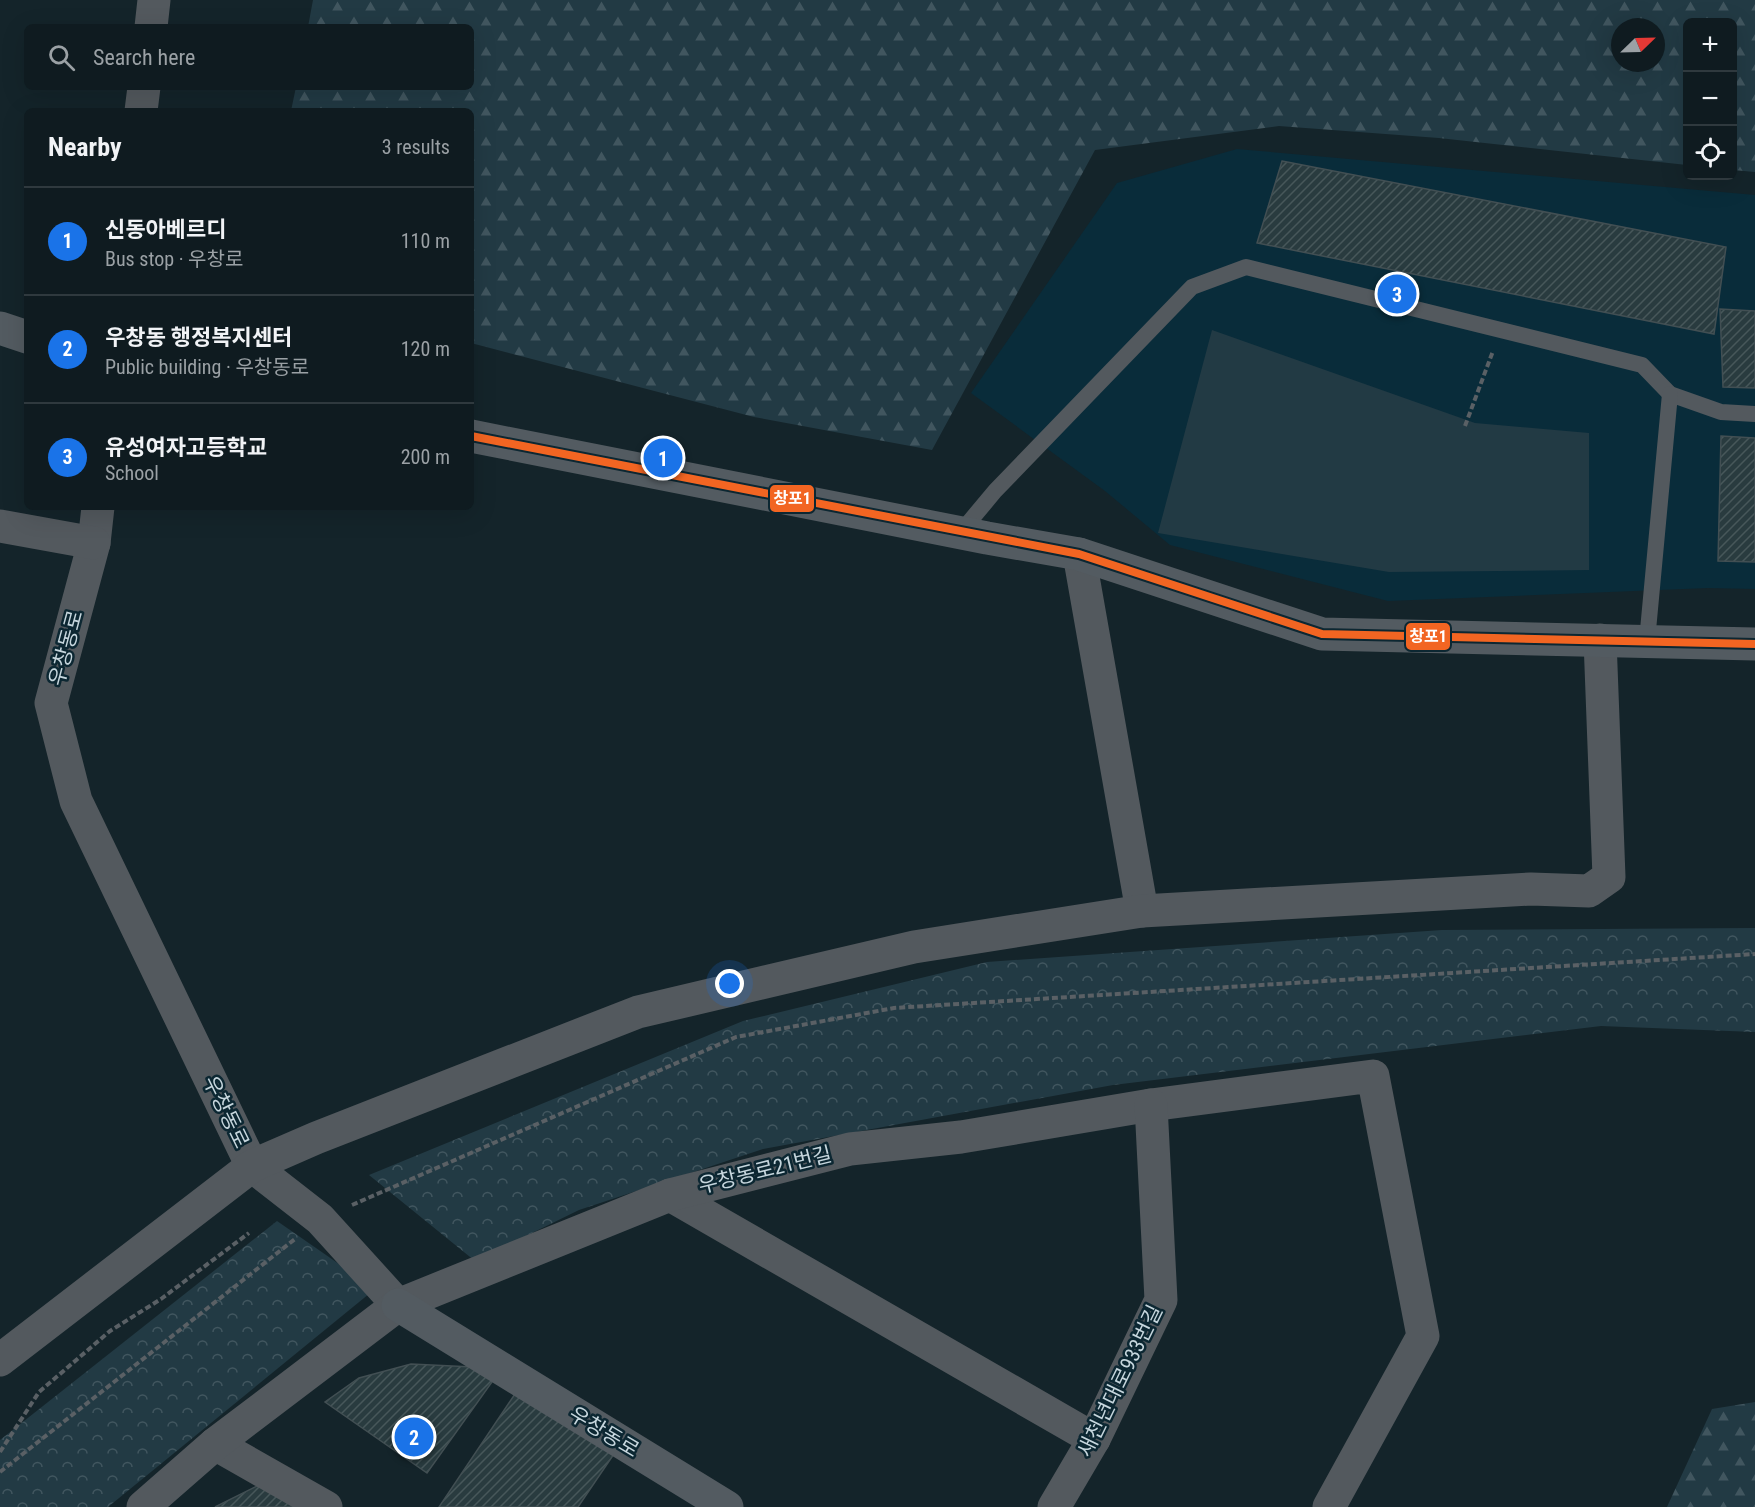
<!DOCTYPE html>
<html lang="en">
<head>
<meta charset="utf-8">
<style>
	body { margin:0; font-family:"Roboto Condensed","Noto Sans KR",sans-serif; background:#1d282d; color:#f1f3f6 }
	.controls { position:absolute; right:18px; top:18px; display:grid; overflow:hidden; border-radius:9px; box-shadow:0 6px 24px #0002 }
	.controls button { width:54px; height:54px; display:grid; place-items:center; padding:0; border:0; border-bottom:2px solid #2f393e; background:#0f1b20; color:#f1f3f6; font:30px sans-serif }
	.compass { position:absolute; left:1611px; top:18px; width:54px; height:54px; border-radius:50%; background:#0f1b20; box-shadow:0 6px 24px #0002; rotate:67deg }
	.you { position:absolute; left:730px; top:984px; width:21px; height:21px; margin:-15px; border:4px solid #fff; border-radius:50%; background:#1a73e8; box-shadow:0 0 0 9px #1a73e833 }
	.badge { display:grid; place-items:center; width:39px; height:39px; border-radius:50%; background:#1a73e8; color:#fff; font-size:20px; font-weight:700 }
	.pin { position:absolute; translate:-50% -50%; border:3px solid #fff; box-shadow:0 2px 6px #0006 }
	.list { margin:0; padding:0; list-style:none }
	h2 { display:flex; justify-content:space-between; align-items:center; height:78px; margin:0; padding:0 24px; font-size:26px }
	h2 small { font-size:20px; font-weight:400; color:#9ba1a5 }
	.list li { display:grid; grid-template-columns:39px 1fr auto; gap:18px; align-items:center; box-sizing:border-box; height:108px; padding:0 24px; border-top:2px solid #2f393e }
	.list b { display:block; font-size:22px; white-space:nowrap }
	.list p { margin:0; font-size:20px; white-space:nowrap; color:#9ba1a5 }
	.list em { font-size:20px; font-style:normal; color:#9ba1a5 }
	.icon { flex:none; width:33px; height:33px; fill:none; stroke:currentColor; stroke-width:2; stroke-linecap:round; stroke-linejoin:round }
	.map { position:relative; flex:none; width:1755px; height:1507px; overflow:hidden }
	.search { position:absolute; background:#0f1b20; box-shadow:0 6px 24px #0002; left:24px; top:24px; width:450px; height:66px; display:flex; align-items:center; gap:15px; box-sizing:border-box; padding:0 21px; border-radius:9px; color:#9ba1a5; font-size:22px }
	.panel { position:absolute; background:#0f1b20; box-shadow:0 6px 24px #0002; left:24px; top:108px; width:450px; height:402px; border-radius:9px }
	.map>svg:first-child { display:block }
	.built { fill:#092c3a }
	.grass { fill:#223a44 }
	.forest { fill:url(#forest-firs); fill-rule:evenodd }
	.park { fill:url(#park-crowns) }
	.building { fill:url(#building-hatch); stroke:#424f53; stroke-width:1.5 }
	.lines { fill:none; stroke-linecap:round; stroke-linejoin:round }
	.path { stroke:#5a6065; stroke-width:4; stroke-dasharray:6 3; stroke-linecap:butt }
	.lane { stroke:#53595e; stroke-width:16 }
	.street { stroke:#53595e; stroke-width:33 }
	.secondary { stroke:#535b61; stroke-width:33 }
	.bus-1-casing { stroke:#0c2732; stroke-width:12 }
	.bus-1 { stroke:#f26522; stroke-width:8 }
	.labels { text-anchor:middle; stroke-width:5; stroke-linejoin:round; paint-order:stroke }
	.street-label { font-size:21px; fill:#c6d6dd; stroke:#0c2732 }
	.line-badge { stroke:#0c2732; stroke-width:2 }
	.badge-label { font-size:16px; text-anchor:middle; font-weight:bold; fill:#fff }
</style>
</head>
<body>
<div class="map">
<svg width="1755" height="1507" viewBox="0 0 1755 1507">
	<defs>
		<pattern id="forest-firs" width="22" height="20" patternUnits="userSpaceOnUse" patternTransform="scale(1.5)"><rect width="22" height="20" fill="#223a44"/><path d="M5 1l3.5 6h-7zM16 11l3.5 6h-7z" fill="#41565f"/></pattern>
		<pattern id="park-crowns" width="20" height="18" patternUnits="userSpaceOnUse" patternTransform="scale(1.5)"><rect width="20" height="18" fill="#223a44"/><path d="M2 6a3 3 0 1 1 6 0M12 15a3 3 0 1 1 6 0" fill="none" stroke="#41565f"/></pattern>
		<pattern id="building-hatch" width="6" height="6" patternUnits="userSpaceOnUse" patternTransform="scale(1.5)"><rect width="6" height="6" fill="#293b3f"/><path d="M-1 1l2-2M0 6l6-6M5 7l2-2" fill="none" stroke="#47575a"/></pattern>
	</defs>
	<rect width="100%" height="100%" fill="#14242a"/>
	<!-- built -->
	<path class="built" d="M1237,149l518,46v394l-47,-1 -320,13 -218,-56 -65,-54 -134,-98 146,-210z"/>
	<!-- grass -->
	<path class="grass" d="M1212,330l263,93 114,10v137l-200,2 -231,-39z"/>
	<!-- forest -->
	<g class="forest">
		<path d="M313,0h1442v172l-22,-2 -1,-148h-44l-1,143 -248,-27 -160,-12 -184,24 -163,300 -178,-33 -283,-74v-232h-180l5,-24h175v-60h-163zM1620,27h36v36h-36z"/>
		<path d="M1755,1402v105h-88l45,-98z"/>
	</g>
	<!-- park -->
	<g class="park">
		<path d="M1755,928v104l-154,-6 -488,59 -350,64 -184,61 -104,51 -106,-86 374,-154 244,-59 455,-32z"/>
		<path d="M277,1221l98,68 -267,218h-108v-67z"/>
	</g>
	<!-- building -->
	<g class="building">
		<path d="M1282,161l444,86 -12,87 -457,-91z"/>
		<path d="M1720,309l35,2v77l-32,-1z"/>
		<path d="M1721,436l34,2v124l-37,-1z"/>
		<path d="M411,1364l62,3 24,8 -70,98 -102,-71 34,-24z"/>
		<path d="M519,1388l95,66 -36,53h-139z"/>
		<path d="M267,1481l29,26h-81z"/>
	</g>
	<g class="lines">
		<!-- path -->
		<g class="path">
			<path d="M1465,426l28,-75"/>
			<path d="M352,1205l384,-168 158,-29 861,-54"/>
			<path d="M0,1452l39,-60 71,-61 51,-32 88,-66"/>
			<path d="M0,1472l295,-233"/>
		</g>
		<!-- lane -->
		<g class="lane">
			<path d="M960,533l35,-42 197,-204 54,-20 396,98 28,29 51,18 34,2"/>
			<path d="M1647,641l23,-247"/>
		</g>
		<!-- street -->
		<g class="street">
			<path d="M151,27l3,-27"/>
			<path d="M141,111l3,-24"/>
			<path d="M98,507l-4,36 -43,160 25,98 176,365 68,53 78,86"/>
			<path d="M0,526l94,17"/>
			<path d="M1079,554l63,357"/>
			<path d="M670,1195l424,244"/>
			<path d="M0,1360l252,-194 64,-28 322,-126 276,-65 228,-36 389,-22 58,2 20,-14 -9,-237"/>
			<path d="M215,1444l111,63"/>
			<path d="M143,1507l72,-63 183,-139 272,-110 180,-46 111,-12 190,-32 222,-29 50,260 -94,171"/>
			<path d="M1054,1507l40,-68 67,-139 -10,-195"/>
		</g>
		<!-- secondary -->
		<g class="secondary">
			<path d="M0,328l27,9"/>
			<path d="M471,436l516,102 92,16 243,80 433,10"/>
			<path d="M398,1305l329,202"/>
		</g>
		<!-- bus-1 casing -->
		<g class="bus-1-casing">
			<path id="bus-1" d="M471,436l608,118 243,80 433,10"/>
		</g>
		<!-- bus-1 -->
		<use href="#bus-1" class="bus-1"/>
	</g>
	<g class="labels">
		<!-- street labels -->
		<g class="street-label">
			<text transform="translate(66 648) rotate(-75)" y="7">우창동로</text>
			<text transform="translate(226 1112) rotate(64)" y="7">우창동로</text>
			<text transform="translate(765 1170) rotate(-14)" y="7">우창동로21번길</text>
			<text transform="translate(1120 1381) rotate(-64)" y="7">새천년대로933번길</text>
			<text transform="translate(604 1432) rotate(31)" y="7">우창동로</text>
		</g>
	</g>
	<g class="line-badge">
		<rect x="769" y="484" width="46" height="29" rx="6" fill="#f26522"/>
		<rect x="1405" y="622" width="46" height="29" rx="6" fill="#f26522"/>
	</g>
	<g class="badge-label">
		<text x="792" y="504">창포1</text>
		<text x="1428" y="642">창포1</text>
	</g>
</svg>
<div class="controls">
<button>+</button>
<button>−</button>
<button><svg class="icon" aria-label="locate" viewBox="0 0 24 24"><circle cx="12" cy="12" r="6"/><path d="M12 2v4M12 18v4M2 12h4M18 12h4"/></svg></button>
</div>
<svg class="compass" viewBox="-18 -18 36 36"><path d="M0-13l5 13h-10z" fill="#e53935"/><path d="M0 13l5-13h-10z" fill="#9ba1a5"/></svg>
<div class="you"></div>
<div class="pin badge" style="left:663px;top:458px">1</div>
<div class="pin badge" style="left:414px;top:1437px">2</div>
<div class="pin badge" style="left:1397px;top:294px">3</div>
<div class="search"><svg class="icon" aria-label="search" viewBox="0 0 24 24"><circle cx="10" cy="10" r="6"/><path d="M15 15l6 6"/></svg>Search here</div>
<section class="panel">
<h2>Nearby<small>3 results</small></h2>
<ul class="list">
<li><span class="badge">1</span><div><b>신동아베르디</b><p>Bus stop · 우창로</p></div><em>110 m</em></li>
<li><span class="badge">2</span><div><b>우창동 행정복지센터</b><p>Public building · 우창동로</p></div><em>120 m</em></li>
<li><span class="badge">3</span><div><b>유성여자고등학교</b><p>School</p></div><em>200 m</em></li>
</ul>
</section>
</div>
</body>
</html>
